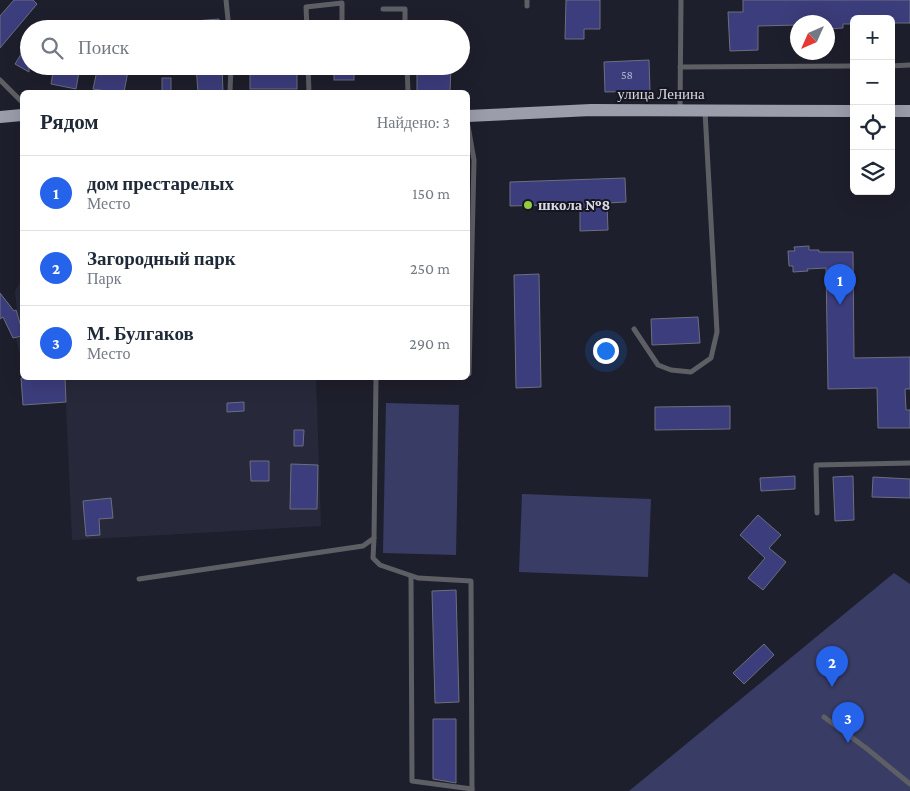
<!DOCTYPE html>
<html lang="ru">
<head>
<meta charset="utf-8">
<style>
	body { margin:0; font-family:"Crimson Pro",serif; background:#f6f6f7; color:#1f2937 }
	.controls { position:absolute; right:15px; top:15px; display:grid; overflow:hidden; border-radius:8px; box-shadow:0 5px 20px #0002 }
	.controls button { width:45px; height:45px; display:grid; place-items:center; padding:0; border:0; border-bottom:1px solid #e0e1e3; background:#fff; color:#1f2937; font:25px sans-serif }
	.compass { position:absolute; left:790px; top:15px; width:45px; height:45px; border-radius:50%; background:#fff; box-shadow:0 5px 20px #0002; rotate:225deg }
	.you { position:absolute; left:605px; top:350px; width:18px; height:18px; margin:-12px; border:4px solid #fff; border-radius:50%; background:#1a73e8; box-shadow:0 0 0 8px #1a73e833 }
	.badge { display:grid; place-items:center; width:32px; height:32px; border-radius:50%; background:#2563eb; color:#fff; font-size:16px; font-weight:700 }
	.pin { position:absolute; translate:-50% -41px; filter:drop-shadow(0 1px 2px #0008) }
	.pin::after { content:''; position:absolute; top:26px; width:18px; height:15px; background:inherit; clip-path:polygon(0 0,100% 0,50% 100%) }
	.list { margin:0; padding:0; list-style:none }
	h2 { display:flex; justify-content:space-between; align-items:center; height:65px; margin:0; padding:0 20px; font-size:21px }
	h2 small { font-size:16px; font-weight:400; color:#747a83 }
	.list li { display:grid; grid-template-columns:32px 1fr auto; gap:15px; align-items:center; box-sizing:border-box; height:75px; padding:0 20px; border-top:1px solid #e0e1e3 }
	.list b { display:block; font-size:19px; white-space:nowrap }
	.list p { margin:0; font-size:16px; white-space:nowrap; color:#747a83 }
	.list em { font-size:16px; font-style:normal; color:#747a83 }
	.icon { flex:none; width:28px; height:28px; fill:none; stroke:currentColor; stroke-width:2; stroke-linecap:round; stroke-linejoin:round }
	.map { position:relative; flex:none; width:910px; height:791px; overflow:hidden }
	.search { position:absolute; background:#fff; box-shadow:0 5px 20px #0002; left:20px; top:20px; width:450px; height:55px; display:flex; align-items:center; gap:12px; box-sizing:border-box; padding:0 18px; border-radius:28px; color:#747a83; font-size:19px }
	.panel { position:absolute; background:#fff; box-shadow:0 5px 20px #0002; left:20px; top:90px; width:450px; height:290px; border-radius:8px }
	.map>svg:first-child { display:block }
	.built { fill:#27293a }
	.green { fill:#393c64 }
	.building { fill:#3c3d7c; stroke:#6d6f7e }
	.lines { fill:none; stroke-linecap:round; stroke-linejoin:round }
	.service { stroke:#5e5f65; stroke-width:5 }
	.primary { stroke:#9b9dab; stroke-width:12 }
	.poi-dot { fill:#91cd3f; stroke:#151622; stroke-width:2 }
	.labels { text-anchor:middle; stroke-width:4; stroke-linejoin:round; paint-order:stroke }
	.number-label { font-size:12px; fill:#b2b3c9 }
	.street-label { font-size:15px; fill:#d9dae3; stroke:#151622 }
	.poi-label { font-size:15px; font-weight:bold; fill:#d9dae3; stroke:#151622; text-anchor:start }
</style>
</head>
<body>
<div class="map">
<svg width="910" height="791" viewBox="0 0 910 791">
	<rect width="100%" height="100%" fill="#1e1f2c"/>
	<!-- built -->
	<path class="built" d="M22,279v99h294l5,148 -249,14 -6,-137 -43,2 -3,-49 -4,-18 -12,-20 13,-9 -2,-18z"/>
	<!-- green -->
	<g class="green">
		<path d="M386,403l73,2 -3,150 -73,-2z"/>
		<path d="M522,494l129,5 -3,78 -129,-5z"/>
		<path d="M894,573l16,11v207h-281z"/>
	</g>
	<!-- building -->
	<g class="building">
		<path d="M14,0h19l4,4 -37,44v-32z"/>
		<path d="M566,0h34v29h-16v10h-19z"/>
		<path d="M743,0h167v23h-19v-4h-37v5h-11v4l-15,1v-7h-30v3l-40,1v24l-28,1 -2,-39h15z"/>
		<path d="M219,19l1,9 -26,1v-8z"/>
		<path d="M29,41v31l-14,-8z"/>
		<path d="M649,60l1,31 -45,1 -1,-30z"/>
		<path d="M54,66h26l-4,23 -25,-5z"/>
		<path d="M98,66h31l-5,26h-11l-20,-3z"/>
		<path d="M196,66h26l1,26h-25z"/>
		<rect x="250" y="66" width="47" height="23"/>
		<rect x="334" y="66" width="20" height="14"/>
		<path d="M417,66h34l-1,26h-33z"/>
		<rect x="162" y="78" width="9" height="14"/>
		<path d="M625,178l1,24 -19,1 1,27 -28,1v-27l-70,2v-24z"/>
		<path d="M809,246v4h10v2h34l1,106 56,-1v32h-5l1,21h4v18h-32l-1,-40 -49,1 -2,-121 -19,1 1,2 -15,1v-6h-4l-1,-15h7l-1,-4z"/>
		<path d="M539,274l2,113 -25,1 -2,-113z"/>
		<path d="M0,293l14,18 2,-1 6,20v6l-9,2 -10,-21 -3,2z"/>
		<path d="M698,317l2,26 -48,2 -1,-26z"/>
		<path d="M21,378h44l1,24 -43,3z"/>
		<path d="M244,402v9l-17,1v-9z"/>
		<path d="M730,406v23l-75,1v-23z"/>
		<path d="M294,430h10l-1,16h-9z"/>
		<path d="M250,461h19v20h-18z"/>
		<path d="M291,464l27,1 -1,44h-27z"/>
		<path d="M795,476v13l-34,2 -1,-13z"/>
		<path d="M853,476l1,44 -19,1 -2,-44z"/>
		<path d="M873,477l37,2v19l-38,-1z"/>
		<path d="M111,498l2,20 -14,1 1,16 -14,1 -3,-35z"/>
		<path d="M758,515l23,20 -12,13 17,14 -23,28 -15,-12 17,-20 -25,-23z"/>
		<path d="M456,590l3,112 -24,1 -3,-112z"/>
		<path d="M764,644l10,11 -30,29 -11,-11z"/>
		<path d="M433,719h23v64l-23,-4z"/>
	</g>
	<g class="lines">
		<!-- service -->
		<g class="service">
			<path d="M226,0l3,29"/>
			<path d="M527,0v6"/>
			<path d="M383,9h22v20"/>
			<path d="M307,29l-1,-22 36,-4v26"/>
			<path d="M308,66l1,26"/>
			<path d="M407,66l1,26"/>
			<path d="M891,66l19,-1"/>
			<path d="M680,67l174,-1"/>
			<path d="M0,80l22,22"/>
			<path d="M230,92l1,-26"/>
			<path d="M680,110l1,-110"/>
			<path d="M468,126l6,34 -5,214h-1"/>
			<path d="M634,329l24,36 13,5 20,2 20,-14 6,-26 -12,-221"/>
			<path d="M817,513l-1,-48 94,-2"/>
			<path d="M374,538l-1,20 7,7 38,13 53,3 1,210"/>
			<path d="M411,576l1,205 60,8"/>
			<path d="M139,579l224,-33 11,-8 2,-160"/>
			<path d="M824,717l42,31 44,36"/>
		</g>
		<!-- primary -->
		<g class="primary">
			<path d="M891,111h19"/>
			<path d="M468,116l123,-6 263,1"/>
			<path d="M0,117l22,-2"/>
		</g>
	</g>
	<!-- markers -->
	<circle class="poi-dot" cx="528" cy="205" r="5"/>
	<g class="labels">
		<!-- number labels -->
		<g class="number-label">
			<text x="627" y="79">58</text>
		</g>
		<!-- street labels -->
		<g class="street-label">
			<text x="661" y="99">улица Ленина</text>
		</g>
		<!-- poi labels -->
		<g class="poi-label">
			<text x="538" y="210">школа №8</text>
		</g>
	</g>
</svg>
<div class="controls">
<button>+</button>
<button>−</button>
<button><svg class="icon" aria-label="locate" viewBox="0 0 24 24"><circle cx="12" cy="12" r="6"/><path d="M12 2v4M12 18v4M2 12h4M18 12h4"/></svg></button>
<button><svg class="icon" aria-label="layers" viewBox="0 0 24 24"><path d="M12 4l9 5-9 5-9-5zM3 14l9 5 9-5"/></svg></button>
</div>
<svg class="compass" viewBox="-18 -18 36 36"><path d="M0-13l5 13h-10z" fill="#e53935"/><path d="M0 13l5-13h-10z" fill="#747a83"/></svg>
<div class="you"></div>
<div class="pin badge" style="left:840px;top:305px">1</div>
<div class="pin badge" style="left:832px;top:687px">2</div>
<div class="pin badge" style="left:848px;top:743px">3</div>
<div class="search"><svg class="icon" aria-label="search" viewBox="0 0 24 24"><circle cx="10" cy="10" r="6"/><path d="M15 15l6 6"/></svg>Поиск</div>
<section class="panel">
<h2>Рядом<small>Найдено: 3</small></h2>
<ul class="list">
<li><span class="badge">1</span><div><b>дом престарелых</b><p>Место</p></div><em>150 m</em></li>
<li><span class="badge">2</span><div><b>Загородный парк</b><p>Парк</p></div><em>250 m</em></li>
<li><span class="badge">3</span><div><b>М. Булгаков</b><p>Место</p></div><em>290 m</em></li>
</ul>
</section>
</div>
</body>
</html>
